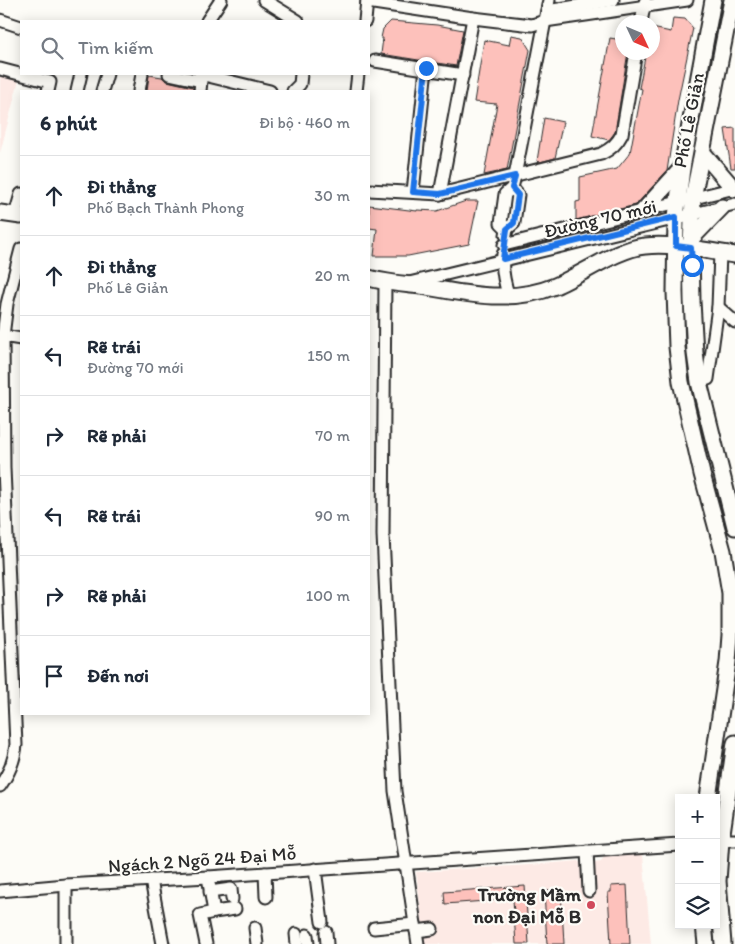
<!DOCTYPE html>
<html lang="vi">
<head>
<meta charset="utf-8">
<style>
	body { margin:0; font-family:Itim,sans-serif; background:#f6f6f7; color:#1f2937 }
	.controls { position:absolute; right:15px; bottom:15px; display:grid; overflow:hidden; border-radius:0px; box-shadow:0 2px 12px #0003 }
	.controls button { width:45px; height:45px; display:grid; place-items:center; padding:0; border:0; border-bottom:1px solid #e0e1e3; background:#fff; color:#1f2937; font:25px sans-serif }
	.compass { position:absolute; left:615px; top:15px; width:45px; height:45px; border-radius:50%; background:#fff; box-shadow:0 2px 12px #0003; rotate:134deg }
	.stop { position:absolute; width:15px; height:15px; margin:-11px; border:4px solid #1a73e8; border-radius:50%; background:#fff }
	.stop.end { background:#1a73e8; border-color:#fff; box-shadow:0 1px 5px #0008 }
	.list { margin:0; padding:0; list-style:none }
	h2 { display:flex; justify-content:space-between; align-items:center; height:65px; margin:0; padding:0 20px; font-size:21px }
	h2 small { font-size:16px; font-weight:400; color:#747a83 }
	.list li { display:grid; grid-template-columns:32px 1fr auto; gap:15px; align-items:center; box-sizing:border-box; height:80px; padding:0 20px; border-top:1px solid #e0e1e3 }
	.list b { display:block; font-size:19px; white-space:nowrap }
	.list p { margin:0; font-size:16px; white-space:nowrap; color:#747a83 }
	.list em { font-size:16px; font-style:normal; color:#747a83 }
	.icon { flex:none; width:28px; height:28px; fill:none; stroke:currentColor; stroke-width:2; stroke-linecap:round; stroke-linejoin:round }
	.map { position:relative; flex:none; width:735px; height:944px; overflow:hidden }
	.search { position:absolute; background:#fff; box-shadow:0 2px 12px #0003; left:20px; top:20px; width:350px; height:55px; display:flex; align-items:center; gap:12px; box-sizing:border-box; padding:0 18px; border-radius:0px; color:#747a83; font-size:19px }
	.panel { position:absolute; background:#fff; box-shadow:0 2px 12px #0003; left:20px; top:90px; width:350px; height:625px; border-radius:0px }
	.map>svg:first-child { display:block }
	.built { fill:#fdeae5 }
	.building { fill:#fdc1bb; stroke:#2b2b2b }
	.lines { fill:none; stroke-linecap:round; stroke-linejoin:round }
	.minor-casing { stroke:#2b2b2b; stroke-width:15 }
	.major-casing { stroke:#2b2b2b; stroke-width:19 }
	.minor { stroke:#fdfcf7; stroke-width:11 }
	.major { stroke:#fdfcf7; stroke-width:15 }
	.route { stroke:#1a73e8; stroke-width:6 }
	.poi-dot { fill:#d1495b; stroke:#fdfcf7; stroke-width:2 }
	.labels { text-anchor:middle; stroke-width:4.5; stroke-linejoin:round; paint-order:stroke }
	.street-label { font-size:19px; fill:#2b2b2b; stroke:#fdfcf7 }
	.poi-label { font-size:19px; font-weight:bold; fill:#2b2b2b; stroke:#fdfcf7; text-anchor:end }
</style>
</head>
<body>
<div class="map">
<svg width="735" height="944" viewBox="0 0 735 944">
	<rect width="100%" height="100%" fill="#fdfcf7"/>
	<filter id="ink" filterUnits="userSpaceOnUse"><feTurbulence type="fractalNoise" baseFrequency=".02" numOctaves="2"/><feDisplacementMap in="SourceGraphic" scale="10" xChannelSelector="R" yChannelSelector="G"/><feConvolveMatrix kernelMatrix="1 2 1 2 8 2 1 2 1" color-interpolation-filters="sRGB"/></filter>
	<g filter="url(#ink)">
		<!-- built -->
		<g class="built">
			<path d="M0,71l20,5 -20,77z"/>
			<path d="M643,854l8,90h-226l-9,-72 114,-7 48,-4 5,4 18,-3 3,-5z"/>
		</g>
		<!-- building -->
		<g class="building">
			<path d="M673,18l12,1 8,9 -15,72 -11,71 -31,34 -60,15v-18l4,-1v-24l37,-8 13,-16 12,-64 -3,-1 7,-36h6v-24l19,4z"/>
			<path d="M391,21l46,4 26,5 -7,36 -75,-12 2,-16h-2l2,-9z"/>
			<path d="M511,35l11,2 8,13 -23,120 -23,5 13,-71 -23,-2 10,-62 25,5z"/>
			<path d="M610,38l12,2v12h6l-13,80 -6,8 -17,-4z"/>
			<path d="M149,75l13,2 5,4 26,6v4h-46z"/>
			<path d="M544,118l19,4 -8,36 -15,4 -3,-1z"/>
			<path d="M735,128v40h-4l-6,-39z"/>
			<path d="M466,201h12l-9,43 -61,12h-34l3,-27 -8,-1v-23l48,6v-1l20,1z"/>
			<path d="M627,885l3,59h-19l-3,-52h3v-6z"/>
			<path d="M525,886l4,58h-13l-3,-45 -68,5 -1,-12z"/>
			<path d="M561,890l3,54h-17l-3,-53z"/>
		</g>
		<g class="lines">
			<!-- minor casing -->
			<g class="minor-casing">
				<g id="minor">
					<path d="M264,0l34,21"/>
					<path d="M367,2l106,16 59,7 13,-4 142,-21"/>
					<path d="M547,11l66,-11"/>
					<path d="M0,20l21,7"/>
					<path d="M207,21l14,-21"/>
					<path d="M365,21l2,-21"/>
					<path d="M641,22l4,-20"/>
					<path d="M375,61l88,14"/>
					<path d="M0,69l50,13 -2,9"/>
					<path d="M169,74l32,7 -1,10"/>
					<path d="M200,74l70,17"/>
					<path d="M77,91l4,-17"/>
					<path d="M102,91l5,-17"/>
					<path d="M139,91l3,-17"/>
					<path d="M293,91l7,-7 1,-10"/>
					<path d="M356,91l2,-17"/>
					<path d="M369,190l71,4 161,-40c10,-5 16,-10 21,-20l14,-82"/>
					<path d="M413,192l13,-124"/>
					<path d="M440,194l33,-176"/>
					<path d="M15,215l6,-21"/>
					<path d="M507,229l-6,-6 4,-29 7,-6 3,-12 34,-176"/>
					<path d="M506,235l1,-6 7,-6 4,-28 -6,-7"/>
					<path d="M504,245l231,-57"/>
					<path d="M503,254c-2,15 1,28 6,43"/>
					<path d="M385,282l-2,253 12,256 23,153"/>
					<path d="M409,283l326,-79"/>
					<path d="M718,307l17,15"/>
					<path d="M3,336l18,3"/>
					<path d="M699,382l9,-3 10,-72 2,-54"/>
					<path d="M0,786c9,-13 14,-24 16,-41l-12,-277 -1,-132 4,-32 14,-55"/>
					<path d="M721,840h14"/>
					<path d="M587,851l2,40"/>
					<path d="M315,869l7,53"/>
					<path d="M265,873l1,24"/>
					<path d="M208,877l6,35 21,-3"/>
					<path d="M151,880l12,64"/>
					<path d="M0,891l66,-6 142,-8 471,-32"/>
					<path d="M210,892l21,-3 1,10"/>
					<path d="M255,928l2,16"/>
					<path d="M374,928l41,-4"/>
					<path d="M416,931l16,-2"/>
					<path d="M326,932l1,12"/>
					<path d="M296,934l1,10"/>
					<path d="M307,935l1,9"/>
					<path d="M66,943v-58"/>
					<path d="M206,944l-6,-29 14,-3"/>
				</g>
			</g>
			<!-- major casing -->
			<g class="major-casing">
				<g id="major">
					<path d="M732,0l-39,198 -2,50 1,53 3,52 4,29 36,145"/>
					<path d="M703,153l31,36"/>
					<path d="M643,211l39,-43"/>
					<path d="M0,213l21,3"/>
					<path d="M691,239l31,-32"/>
					<path d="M369,278c17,5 34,6 52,8 45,8 91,18 134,0 26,-11 64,-38 90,-40 30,-3 60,5 90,9"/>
					<path d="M708,798l20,-136 2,-27v-42l-7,-42 -21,-77 -21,-92 -4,-35 -2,-55 1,-75 6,-49 31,-168"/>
					<path d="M704,925l2,19"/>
					<path d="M723,944l-5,-63 3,-41 14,-97"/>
				</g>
			</g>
			<!-- minor -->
			<use href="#minor" class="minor"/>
			<!-- major -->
			<use href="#major" class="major"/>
		</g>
	</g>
	<g class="lines" filter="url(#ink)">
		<!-- route -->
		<path class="route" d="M426,68l-13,124 27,2 75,-18 -3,12 6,7 -4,28 -7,6 -4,30 173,-42v29l15,2 1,17"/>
	</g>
	<!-- markers -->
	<circle class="poi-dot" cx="591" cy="905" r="5"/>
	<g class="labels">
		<!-- street labels -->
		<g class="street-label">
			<text transform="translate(688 120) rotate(-79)" y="7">Phố Lê Giản</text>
			<text transform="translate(600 218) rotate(-13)" y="7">Đường 70 mới</text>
			<text transform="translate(202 859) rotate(-4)" y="7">Ngách 2 Ngõ 24 Đại Mỗ</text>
		</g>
		<!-- poi labels -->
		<g class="poi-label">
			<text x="581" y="901">Trường Mầm<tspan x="581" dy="22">non Đại Mỗ B</tspan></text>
		</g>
	</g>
</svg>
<div class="controls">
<button>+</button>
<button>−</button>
<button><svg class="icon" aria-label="layers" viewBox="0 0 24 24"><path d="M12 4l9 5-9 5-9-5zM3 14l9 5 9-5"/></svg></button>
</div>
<svg class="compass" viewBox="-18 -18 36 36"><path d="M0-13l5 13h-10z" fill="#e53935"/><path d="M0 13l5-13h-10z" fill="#747a83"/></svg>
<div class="stop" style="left:692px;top:265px"></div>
<div class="stop end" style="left:426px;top:68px"></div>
<div class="search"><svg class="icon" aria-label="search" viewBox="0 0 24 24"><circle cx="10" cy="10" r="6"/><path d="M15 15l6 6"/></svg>Tìm kiếm</div>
<section class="panel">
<h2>6 phút<small>Đi bộ · 460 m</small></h2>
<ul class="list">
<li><svg class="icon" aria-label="ahead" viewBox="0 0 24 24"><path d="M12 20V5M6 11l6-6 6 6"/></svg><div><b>Đi thẳng</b><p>Phố Bạch Thành Phong</p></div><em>30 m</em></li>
<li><svg class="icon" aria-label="ahead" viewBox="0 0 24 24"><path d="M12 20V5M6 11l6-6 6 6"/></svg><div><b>Đi thẳng</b><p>Phố Lê Giản</p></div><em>20 m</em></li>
<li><svg class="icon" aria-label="left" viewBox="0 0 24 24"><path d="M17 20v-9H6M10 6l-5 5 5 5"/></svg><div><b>Rẽ trái</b><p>Đường 70 mới</p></div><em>150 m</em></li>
<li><svg class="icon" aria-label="right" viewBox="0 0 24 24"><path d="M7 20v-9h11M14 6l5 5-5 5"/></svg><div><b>Rẽ phải</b></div><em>70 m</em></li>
<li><svg class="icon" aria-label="left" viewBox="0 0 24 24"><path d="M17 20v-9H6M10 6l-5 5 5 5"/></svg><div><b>Rẽ trái</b></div><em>90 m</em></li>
<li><svg class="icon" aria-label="right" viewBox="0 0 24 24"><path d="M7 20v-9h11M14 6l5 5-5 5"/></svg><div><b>Rẽ phải</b></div><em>100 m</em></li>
<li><svg class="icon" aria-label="arrive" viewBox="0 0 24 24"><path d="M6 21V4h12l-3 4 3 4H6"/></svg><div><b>Đến nơi</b></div></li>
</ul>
</section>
</div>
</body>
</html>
